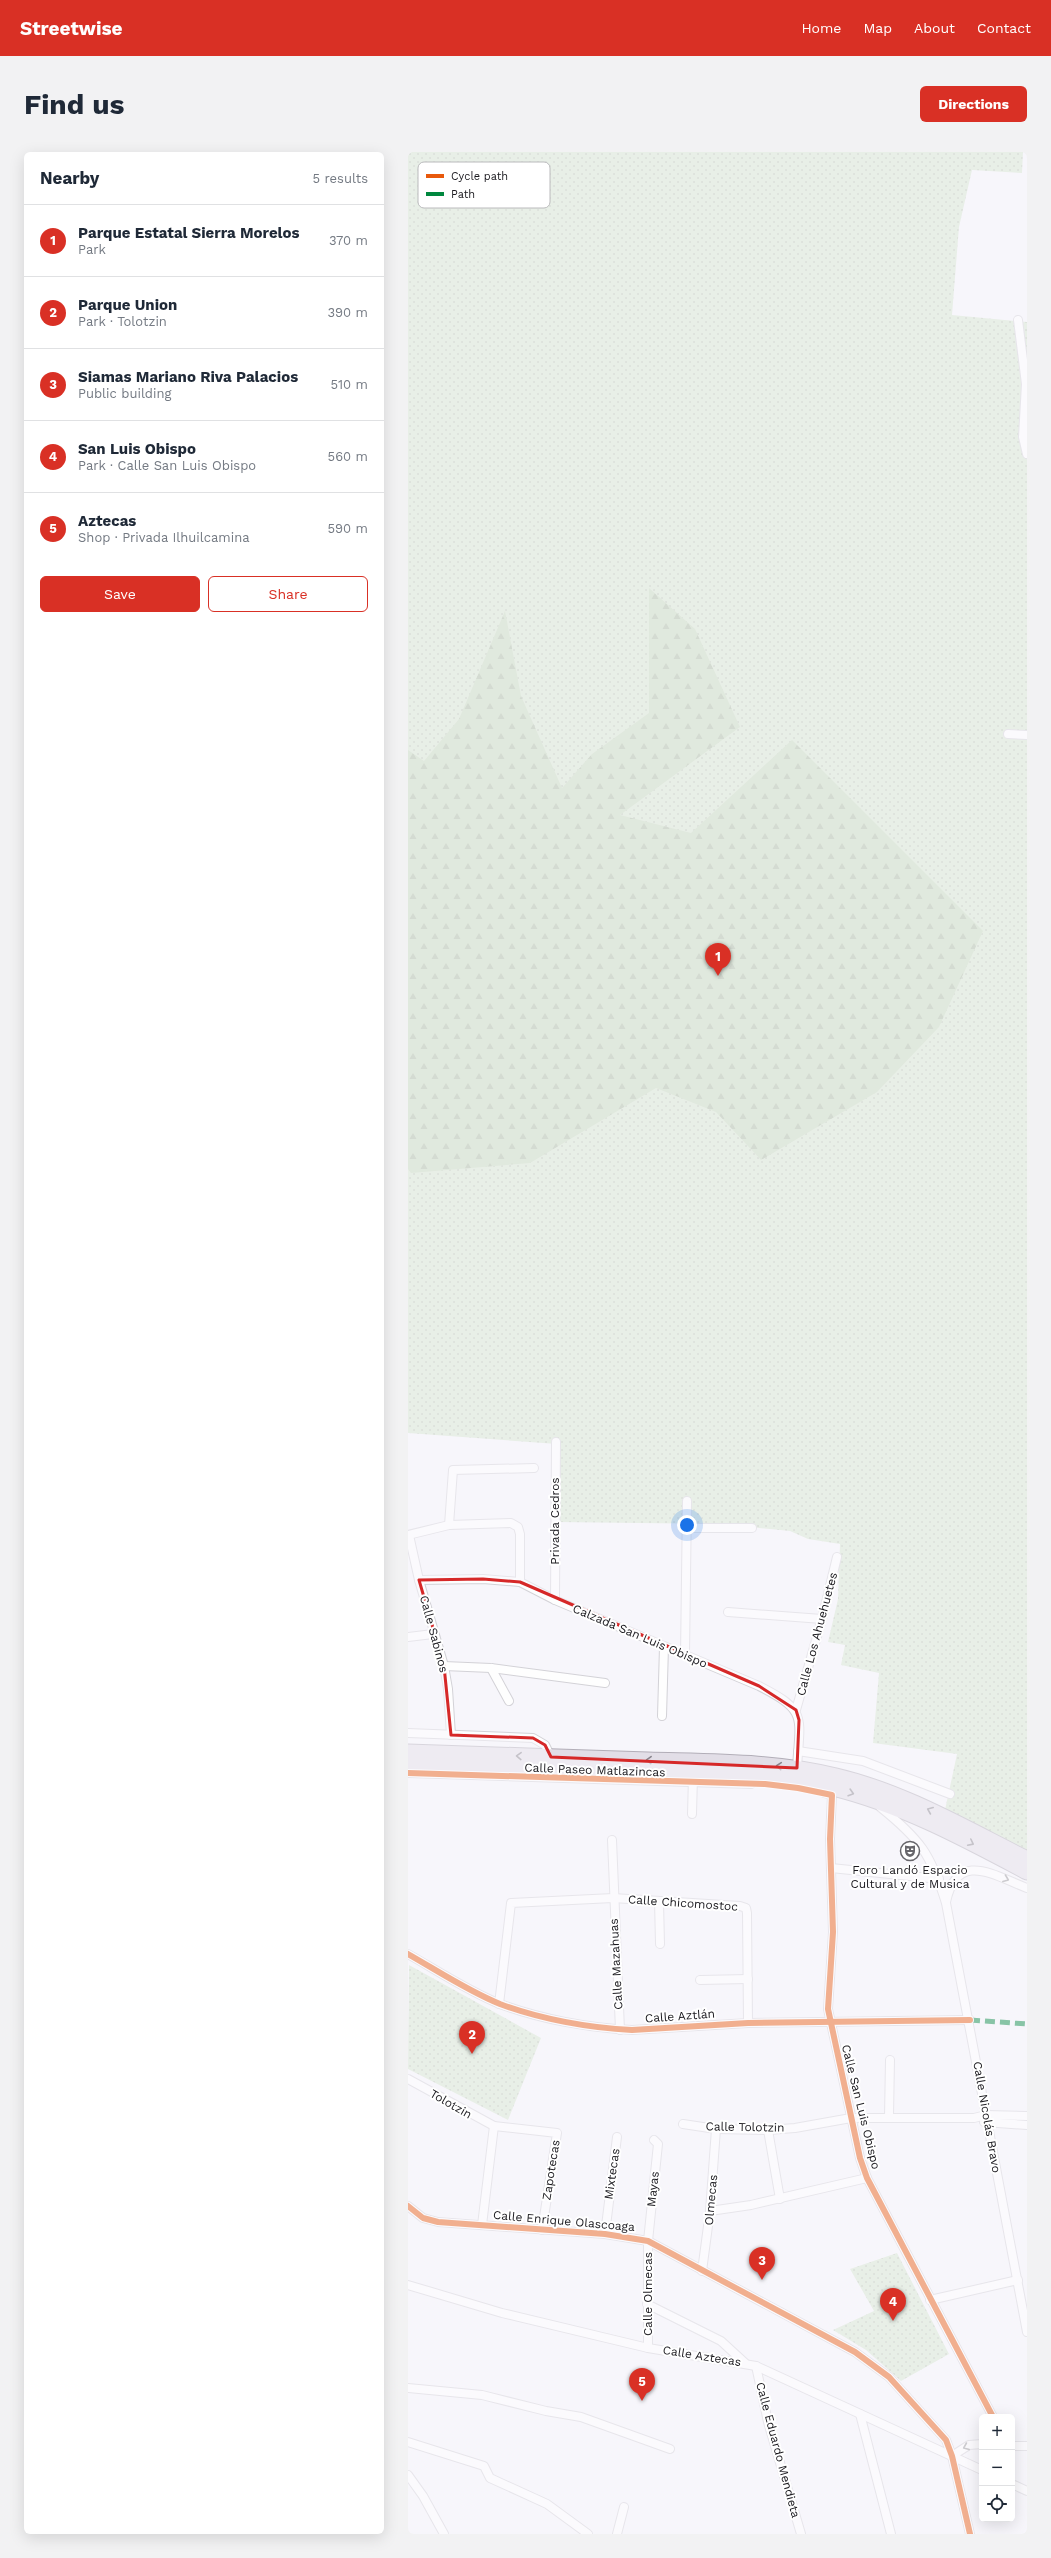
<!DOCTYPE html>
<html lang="en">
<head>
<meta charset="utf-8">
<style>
	body { margin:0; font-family:"Work Sans",sans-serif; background:#f2f2f3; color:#1f2937 }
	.controls { position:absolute; right:12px; bottom:12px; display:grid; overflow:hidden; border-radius:6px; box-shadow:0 4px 16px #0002 }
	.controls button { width:36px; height:36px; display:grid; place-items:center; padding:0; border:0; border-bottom:1px solid #e0e1e3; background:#fff; color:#1f2937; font:20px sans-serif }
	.you { position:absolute; left:279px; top:1373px; width:14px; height:14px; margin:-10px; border:3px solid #fff; border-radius:50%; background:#1a73e8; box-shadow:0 0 0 6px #1a73e833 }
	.badge { display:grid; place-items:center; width:26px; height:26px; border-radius:50%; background:#d93025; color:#fff; font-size:13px; font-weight:700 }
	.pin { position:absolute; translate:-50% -33px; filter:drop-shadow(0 1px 2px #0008) }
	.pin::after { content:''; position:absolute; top:21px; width:14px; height:12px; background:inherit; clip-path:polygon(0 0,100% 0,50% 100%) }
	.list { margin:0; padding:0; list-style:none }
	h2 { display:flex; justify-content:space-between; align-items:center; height:52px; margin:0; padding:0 16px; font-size:17px }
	h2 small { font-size:13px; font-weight:400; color:#747a83 }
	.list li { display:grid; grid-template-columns:26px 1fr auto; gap:12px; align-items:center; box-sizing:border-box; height:72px; padding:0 16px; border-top:1px solid #e0e1e3 }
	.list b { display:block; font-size:15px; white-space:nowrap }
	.list p { margin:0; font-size:13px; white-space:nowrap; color:#747a83 }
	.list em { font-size:13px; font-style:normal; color:#747a83 }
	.actions { display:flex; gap:8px; padding:12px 16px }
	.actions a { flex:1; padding:9px 0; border:1px solid #d93025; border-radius:6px; text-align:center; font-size:14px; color:#d93025 }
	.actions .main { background:#d93025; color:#fff }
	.icon { flex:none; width:22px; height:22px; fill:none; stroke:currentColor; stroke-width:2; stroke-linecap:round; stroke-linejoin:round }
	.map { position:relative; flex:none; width:619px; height:2382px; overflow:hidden; border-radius:6px }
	header { display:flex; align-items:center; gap:24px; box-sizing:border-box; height:56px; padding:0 20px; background:#d93025; color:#fff }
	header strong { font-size:19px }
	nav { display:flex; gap:22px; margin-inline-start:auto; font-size:14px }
	.intro { display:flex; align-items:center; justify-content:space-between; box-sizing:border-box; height:96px; padding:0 24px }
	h1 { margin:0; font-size:28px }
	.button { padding:10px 18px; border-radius:6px; background:#d93025; color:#fff; font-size:14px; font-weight:700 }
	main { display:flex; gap:24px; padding:0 24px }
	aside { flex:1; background:#fff; border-radius:6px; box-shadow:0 4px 16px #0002 }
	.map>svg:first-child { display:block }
	.green { fill:url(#green-dots) }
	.forest { fill:url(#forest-firs) }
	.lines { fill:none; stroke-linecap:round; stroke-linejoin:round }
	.street-casing { stroke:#d3d2d7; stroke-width:10 }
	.highway-casing { stroke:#b2aeb8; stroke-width:17 }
	.street { stroke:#fefefe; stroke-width:8 }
	.highway { stroke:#e2dee7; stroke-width:15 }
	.quiet { stroke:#00873e; stroke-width:5; stroke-dasharray:10 5; stroke-linecap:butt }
	.cycleway-casing { stroke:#fff; stroke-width:8 }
	.cycleway { stroke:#e8590c; stroke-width:6 }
	.oneway { stroke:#88858d }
	.oneway2 { stroke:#979799 }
	.marked { fill:none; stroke:#d62828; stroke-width:3; stroke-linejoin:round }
	.labels { text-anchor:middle; stroke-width:4; stroke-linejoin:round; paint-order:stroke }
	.street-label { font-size:12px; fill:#1a191e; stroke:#fff }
	.poi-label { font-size:12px; fill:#1a191e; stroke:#fff }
	.key { fill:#fff; stroke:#bababc; stroke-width:1 }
	.key-label { font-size:11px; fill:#1a191e }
</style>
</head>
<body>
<header>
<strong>Streetwise</strong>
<nav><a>Home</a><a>Map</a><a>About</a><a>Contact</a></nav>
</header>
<div class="intro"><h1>Find us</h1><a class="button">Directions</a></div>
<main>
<aside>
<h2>Nearby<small>5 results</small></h2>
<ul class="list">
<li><span class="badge">1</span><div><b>Parque Estatal Sierra Morelos</b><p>Park</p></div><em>370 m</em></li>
<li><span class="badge">2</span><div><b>Parque Union</b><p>Park · Tolotzin</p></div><em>390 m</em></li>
<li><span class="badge">3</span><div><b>Siamas Mariano Riva Palacios</b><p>Public building</p></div><em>510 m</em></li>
<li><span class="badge">4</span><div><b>San Luis Obispo</b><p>Park · Calle San Luis Obispo</p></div><em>560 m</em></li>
<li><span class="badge">5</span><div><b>Aztecas</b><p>Shop · Privada Ilhuilcamina</p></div><em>590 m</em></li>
</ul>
<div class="actions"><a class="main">Save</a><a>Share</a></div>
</aside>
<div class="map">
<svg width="619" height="2382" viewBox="0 0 619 2382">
	<defs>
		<pattern id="green-dots" width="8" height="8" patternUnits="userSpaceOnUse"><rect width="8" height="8" fill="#d6e6cf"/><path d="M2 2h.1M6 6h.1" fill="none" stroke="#b7c5b1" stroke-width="1.8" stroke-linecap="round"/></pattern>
		<pattern id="forest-firs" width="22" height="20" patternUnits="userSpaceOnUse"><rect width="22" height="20" fill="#c4d9ba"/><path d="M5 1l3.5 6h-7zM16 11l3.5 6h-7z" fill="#a8ba9f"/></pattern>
	</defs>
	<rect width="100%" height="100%" fill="#f7f6fb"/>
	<!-- green -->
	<g class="green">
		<path d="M0,0h615l-1,21 -50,-3 -13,57 -7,88 75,7v1546l-85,-44 15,-70 -84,-11 6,-70 -38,-8 4,-20 -17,-3 10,-43 2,-55 -32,-5 -18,-8 -71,-7 -164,-2 2,-78 -149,-11z"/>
		<path d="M1,1813l132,73 -33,82 -100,-51z"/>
		<path d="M489,2101l52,101 -48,27 -35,-31 -33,-20 41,-19 -24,-42z"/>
	</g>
	<!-- forest -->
	<path class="forest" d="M241,436l46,41 45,98 -120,88 71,18 101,-93 191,191 -44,96 -62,65 -116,68 -45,-48 -60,-24 -126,75 -119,10 -3,-4v-419l16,11 35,-42 46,-108 16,85 41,92 30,-34 57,-41z"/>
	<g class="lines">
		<!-- street casing -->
		<g class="street-casing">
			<g id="street">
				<path d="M610,168l8,64 -3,53 4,17"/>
				<path d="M600,582l19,1"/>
				<path d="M41,1373l4,-55 81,-2"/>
				<path d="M278,1376h66"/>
				<path d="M0,1383l41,-10 62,-2 7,4 2,7v48"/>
				<path d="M1,1383l10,45 25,86 4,23 3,46"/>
				<path d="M11,1428l64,-1 37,3 35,18 204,86c49,25 41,30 38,82"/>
				<path d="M147,1448l1,-158"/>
				<path d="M320,1460l94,7"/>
				<path d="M0,1485l25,-3"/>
				<path d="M277,1503l2,-154"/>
				<path d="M36,1514l47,2 114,15"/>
				<path d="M83,1516l18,33"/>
				<path d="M388,1558l26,-91 15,-62"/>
				<path d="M254,1564l2,-69"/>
				<path d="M0,1581l125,5 12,7 6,12"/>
				<path d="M390,1599l65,10 87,33"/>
				<path d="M0,1621l343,11"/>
				<path d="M416,1641l8,2 -2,44 3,93 -5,77 32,149 7,20 126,239"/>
				<path d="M472,1655c40,32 51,47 66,96l81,429"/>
				<path d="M284,1662l1,-37"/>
				<path d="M204,1688l8,190"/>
				<path d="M423,1716l108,11"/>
				<path d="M251,1749l1,43"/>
				<path d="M538,1750c11,-52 47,-27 81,-14"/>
				<path d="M0,1802c30,17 60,37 92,50 40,15 89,24 132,26l116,-7 222,-3"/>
				<path d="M292,1828l48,-1"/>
				<path d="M91,1852l12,-101 102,-5 127,8 6,2 1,5 1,110"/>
				<path d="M0,1927l86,47 63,7 -15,97"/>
				<path d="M481,1964l1,-56"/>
				<path d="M576,1970l43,3"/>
				<path d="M275,1972l33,5 52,1 27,-2 56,-10h123l12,-3 41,1"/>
				<path d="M360,1978l12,69"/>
				<path d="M0,2054l15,12 15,4 167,12 43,7 207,111 34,25 57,63 6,16 18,78"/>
				<path d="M302,2059l41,-6 116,-27"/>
				<path d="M74,2073l12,-99"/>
				<path d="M197,2082l12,-97"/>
				<path d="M294,2119l8,-60 6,-82"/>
				<path d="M0,2133l94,28 146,35 108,18 226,104"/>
				<path d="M522,2148l88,-20"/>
				<path d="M239,2152l74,37 24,22"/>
				<path d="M240,2196v-107l10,-97 -4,-4"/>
				<path d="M348,2214l12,56 33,112"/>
				<path d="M0,2236l74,7 64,16 35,6 89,32"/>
				<path d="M452,2262l31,120"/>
				<path d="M0,2290l76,24 6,12 57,26 41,30"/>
				<path d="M604,2294h15"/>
				<path d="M544,2304l17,-11 13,-1"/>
				<path d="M0,2323l15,21 21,38"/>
				<path d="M604,2332l15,7"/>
				<path d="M209,2382l7,-27"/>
			</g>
		</g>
		<!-- highway casing -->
		<g class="highway-casing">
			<g id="highway">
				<path d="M0,1600c80,3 160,5 240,8 63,2 127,1 188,16 68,16 129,52 191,83"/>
				<path d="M0,1613c92,2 184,4 276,8 50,3 100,3 149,15 69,17 132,51 194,84"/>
			</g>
		</g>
		<!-- street -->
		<use href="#street" class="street"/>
		<!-- highway -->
		<use href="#highway" class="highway"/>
		<!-- quiet -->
		<path class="quiet" d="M562,1868l57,4"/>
		<!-- cycleway casing -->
		<g class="cycleway-casing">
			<g id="cycleway">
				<path d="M0,1621l357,11 33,4 34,7 -2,44 3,93 -5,77 32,149 7,20 126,239"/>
				<path d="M0,1802c30,17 60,37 92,50 40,15 89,24 132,26l116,-7 222,-3"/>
				<path d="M0,2054l15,12 15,4 167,12 43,7 207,111 34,25 57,63 6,16 18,78"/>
			</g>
		</g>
		<!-- cycleway -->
		<use href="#cycleway" class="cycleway"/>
	</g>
	<!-- one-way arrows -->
	<defs><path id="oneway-chevron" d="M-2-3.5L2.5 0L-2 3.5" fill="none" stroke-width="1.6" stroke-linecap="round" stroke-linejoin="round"/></defs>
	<g class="oneway">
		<use href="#oneway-chevron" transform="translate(111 1604) rotate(-178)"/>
		<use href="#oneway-chevron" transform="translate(241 1608) rotate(-178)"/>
		<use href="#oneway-chevron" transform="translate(371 1614) rotate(-175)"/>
		<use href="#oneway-chevron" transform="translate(443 1641) rotate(17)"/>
		<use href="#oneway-chevron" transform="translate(522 1658) rotate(-157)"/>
		<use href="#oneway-chevron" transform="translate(563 1691) rotate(27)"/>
	</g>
	<g class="oneway2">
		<use href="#oneway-chevron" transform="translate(598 1727) rotate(21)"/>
		<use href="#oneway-chevron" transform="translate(558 2295) rotate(157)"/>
	</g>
	<!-- marked area -->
	<path d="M0 0H619V2382H0ZM75,1427l37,3 239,104 37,24 3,10 -2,48 -246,-11 -6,-12 -12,-7 -82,-3 -7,-69 -25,-86z" fill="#f7f6fb" fill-opacity=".55" fill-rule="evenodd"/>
	<path class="marked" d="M75,1427l37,3 239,104 37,24 3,10 -2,48 -246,-11 -6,-12 -12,-7 -82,-3 -7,-69 -25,-86z"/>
	<!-- icons -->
	<defs>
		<g id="theatre-ring" transform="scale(1)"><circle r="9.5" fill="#fff" stroke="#67666b" stroke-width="1.5"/><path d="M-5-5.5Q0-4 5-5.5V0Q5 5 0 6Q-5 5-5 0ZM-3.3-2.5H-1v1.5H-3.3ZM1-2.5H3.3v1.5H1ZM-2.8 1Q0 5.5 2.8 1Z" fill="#67666b"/></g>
	</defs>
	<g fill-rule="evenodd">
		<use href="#theatre-ring" x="502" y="1699"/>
	</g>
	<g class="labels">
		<!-- street labels -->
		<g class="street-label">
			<text transform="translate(147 1369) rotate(-90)" y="4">Privada Cedros</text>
			<text transform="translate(26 1482) rotate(75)" y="4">Calle Sabinos</text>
			<text transform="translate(409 1482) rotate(-75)" y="4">Calle Los Ahuehuetes</text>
			<text transform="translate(232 1484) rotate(23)" y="4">Calzada San Luis Obispo</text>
			<text transform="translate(187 1618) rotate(2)" y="4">Calle Paseo Matlazincas</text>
			<text transform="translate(275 1751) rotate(4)" y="4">Calle Chicomostoc</text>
			<text transform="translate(208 1812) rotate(-93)" y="4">Calle Mazahuas</text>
			<text transform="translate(272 1864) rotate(-4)" y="4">Calle Aztlán</text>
			<text transform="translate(43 1952) rotate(30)" y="4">Tolotzin</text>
			<text transform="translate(453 1955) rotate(76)" y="4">Calle San Luis Obispo</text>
			<text transform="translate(579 1965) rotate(80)" y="4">Calle Nicolás Bravo</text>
			<text transform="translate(337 1975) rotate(1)" y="4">Calle Tolotzin</text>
			<text transform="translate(143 2018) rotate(-81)" y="4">Zapotecas</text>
			<text transform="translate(204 2022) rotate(-82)" y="4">Mixtecas</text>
			<text transform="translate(245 2037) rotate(-84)" y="4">Mayas</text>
			<text transform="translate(303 2048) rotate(-85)" y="4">Olmecas</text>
			<text transform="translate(156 2069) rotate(5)" y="4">Calle Enrique Olascoaga</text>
			<text transform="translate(240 2142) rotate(-90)" y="4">Calle Olmecas</text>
			<text transform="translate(294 2204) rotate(9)" y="4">Calle Aztecas</text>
			<text transform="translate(370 2298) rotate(75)" y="4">Calle Eduardo Mendieta</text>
		</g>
		<!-- poi labels -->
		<g class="poi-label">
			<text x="502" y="1722">Foro Landó Espacio<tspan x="502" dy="14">Cultural y de Musica</tspan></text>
		</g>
	</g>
	<!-- legend -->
	<rect x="10" y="10" width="132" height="46" rx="6" class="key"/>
	<rect x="18" y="22" width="18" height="4" fill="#e8590c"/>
	<rect x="18" y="40" width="18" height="4" fill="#00873e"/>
	<g class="key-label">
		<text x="43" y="28">Cycle path</text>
		<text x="43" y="46">Path</text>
	</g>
</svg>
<div class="controls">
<button>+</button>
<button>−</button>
<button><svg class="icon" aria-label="locate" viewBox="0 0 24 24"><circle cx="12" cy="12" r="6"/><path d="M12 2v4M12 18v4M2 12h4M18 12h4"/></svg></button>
</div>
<div class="you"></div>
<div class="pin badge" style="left:310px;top:824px">1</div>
<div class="pin badge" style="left:64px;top:1902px">2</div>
<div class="pin badge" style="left:354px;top:2128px">3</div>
<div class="pin badge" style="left:485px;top:2169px">4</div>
<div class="pin badge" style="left:234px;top:2249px">5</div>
</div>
</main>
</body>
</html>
